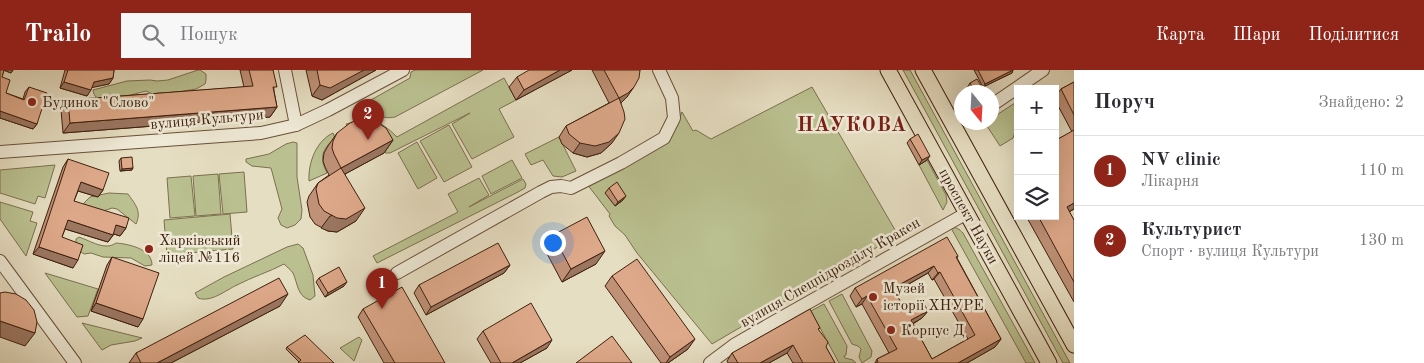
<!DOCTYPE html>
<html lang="uk">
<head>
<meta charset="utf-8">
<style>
	body { margin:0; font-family:"Old Standard TT",serif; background:#f7f7f7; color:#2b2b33 }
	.controls { position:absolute; right:15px; top:15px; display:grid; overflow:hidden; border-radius:0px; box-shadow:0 5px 20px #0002 }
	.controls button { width:45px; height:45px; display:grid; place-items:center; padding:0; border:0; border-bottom:1px solid #e1e1e2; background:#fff; color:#2b2b33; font:25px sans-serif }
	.compass { position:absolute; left:954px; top:15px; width:45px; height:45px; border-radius:50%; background:#fff; box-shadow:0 5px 20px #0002; rotate:162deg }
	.you { position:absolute; left:552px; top:172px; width:18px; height:18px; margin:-12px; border:4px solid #fff; border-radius:50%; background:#1a73e8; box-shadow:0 0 0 8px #1a73e833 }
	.badge { display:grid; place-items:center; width:32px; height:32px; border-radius:50%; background:#8f2418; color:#fff; font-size:16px; font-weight:700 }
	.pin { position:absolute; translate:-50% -41px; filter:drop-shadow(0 1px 2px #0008) }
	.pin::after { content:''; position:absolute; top:26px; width:18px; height:15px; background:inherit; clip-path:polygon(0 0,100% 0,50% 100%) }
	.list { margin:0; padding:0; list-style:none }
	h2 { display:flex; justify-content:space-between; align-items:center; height:65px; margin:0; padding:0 20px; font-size:21px }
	h2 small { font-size:16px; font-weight:400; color:#7c7c81 }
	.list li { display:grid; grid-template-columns:32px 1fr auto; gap:15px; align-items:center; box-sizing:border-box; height:70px; padding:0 20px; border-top:1px solid #e1e1e2 }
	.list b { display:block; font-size:19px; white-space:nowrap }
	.list p { margin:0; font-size:16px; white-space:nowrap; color:#7c7c81 }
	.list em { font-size:16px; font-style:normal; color:#7c7c81 }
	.icon { flex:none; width:28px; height:28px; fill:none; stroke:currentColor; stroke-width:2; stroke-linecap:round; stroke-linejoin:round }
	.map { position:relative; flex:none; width:1074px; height:293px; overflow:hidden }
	header { display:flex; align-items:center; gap:30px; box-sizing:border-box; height:70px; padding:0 25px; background:#8f2418; color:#fff }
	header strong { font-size:24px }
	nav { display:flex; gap:28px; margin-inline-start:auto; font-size:18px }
	.search { width:350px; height:45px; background:#f7f7f7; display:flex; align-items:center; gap:12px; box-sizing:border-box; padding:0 18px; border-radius:0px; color:#7c7c81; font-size:19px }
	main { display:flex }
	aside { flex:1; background:#fff }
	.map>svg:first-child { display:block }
	.green { fill:#bac090; stroke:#7c704e }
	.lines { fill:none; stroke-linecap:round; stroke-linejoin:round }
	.minor-casing { stroke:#69503a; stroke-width:14 }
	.major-casing { stroke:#3f200d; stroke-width:17 }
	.minor { stroke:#efead7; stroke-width:12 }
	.major { stroke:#e6dec2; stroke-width:15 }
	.wall { fill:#bf9177; stroke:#3f200d; fill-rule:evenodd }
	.shaded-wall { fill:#9b7661; stroke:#3f200d }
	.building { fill:#dea98a; stroke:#3f200d; fill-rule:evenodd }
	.poi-dot { fill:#8f2418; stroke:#efead7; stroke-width:2 }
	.labels { text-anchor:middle; stroke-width:5; stroke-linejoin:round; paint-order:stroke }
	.poi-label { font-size:15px; fill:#3f200d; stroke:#efead7; text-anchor:start }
	.street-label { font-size:15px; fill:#3f200d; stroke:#efead7 }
	.district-label { font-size:20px; font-weight:bold; letter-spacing:1px; fill:#7a1f14; stroke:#efead7 }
</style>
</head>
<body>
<header>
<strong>Trailo</strong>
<div class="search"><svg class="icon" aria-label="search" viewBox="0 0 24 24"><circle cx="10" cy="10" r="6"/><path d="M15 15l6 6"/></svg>Пошук</div>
<nav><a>Карта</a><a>Шари</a><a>Поділитися</a></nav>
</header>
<main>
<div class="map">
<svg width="1074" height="293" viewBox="0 0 1074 293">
	<rect width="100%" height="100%" fill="#e6dec2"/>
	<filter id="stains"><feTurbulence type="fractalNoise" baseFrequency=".004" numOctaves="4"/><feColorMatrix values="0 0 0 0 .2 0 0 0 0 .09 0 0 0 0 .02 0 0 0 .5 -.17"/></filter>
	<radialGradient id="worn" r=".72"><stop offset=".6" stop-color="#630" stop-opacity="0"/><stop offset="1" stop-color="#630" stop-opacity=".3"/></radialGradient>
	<!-- green -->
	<g class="green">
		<path d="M198,0h2l6,4v6l-1,4 -9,5 -30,5 -11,1 -9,-4 -23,6 -13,-1 -10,3 -4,-2 -2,-3 -1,-4 34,-9 23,-1 7,1 11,-1z"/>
		<path d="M415,0h68l-88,47c-14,3 -21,-4 -26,-16l41,-23 1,-6z"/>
		<path d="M903,0h7l160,293h-7z"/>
		<path d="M504,8l12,22 -17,9 15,28 -42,22 -20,-35 18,-11 -80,40h-5l-8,-13 -28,-8 -3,-8c24,-6 33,-5 51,13z"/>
		<path d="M812,17l86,148 -186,109 -75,-91 -12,-18 -10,-9 -6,-10 1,-2 -23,-30 88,-55 7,-17 11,19 3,-1 15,9z"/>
		<path d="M1018,31v22l-5,15 -13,8 -15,-23 7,-1v-4z"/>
		<path d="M449,55l23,42 -28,15 -24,-41z"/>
		<path d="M333,63l2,5c-13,11 -16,20 -8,35l-18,8c-1,-18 7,-40 24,-48z"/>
		<path d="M559,67l17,34 -14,6 -9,-1 -10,-16 -12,5 -6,-11z"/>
		<path d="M293,72l4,1v34l5,33 -1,9 -6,6 -8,3 -6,-3 -3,-7 4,-9 -11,-41 -19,-2 -6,-4v-3l23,-5 17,-10z"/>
		<path d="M417,72l20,36 -19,11 -20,-36z"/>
		<path d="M512,90l10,18 -31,16 -9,-18z"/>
		<path d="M927,90l19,35 1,7 -4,8 -24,-45z"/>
		<path d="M55,95l-10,33 -7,-2 -3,8 -35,-11v-23z"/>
		<path d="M244,102l3,40 -24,2 -4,-40z"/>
		<path d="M218,104l3,40 -25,2 -3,-40z"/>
		<path d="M191,106l4,40 -25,2 -3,-40z"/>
		<path d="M479,108l10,17 -20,12 54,-28 3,5 -1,4 -7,4 -141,71 -4,-7 85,-44 -10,-18z"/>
		<path d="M109,123l19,1c7,10 14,17 8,30l-19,-15 -5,-1 -20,7 -9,-7 1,-5 6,-6z"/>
		<path d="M0,132l33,10 -3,9 7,2 -11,33 -26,-37z"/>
		<path d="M230,144l3,35 -66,6 -3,-35z"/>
		<path d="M951,158c6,-1 8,1 12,5l72,130h-9z"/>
		<path d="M79,167c12,4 26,14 37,6 13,1 36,6 36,22l-7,1 -14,-8 -28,-1 -12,-4 -7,1 -3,-2 -5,-8v-5z"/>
		<path d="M298,174l5,4 10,27 2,21 -5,4c-13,-4 -12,-16 -17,-27 -2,-3 -6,-6 -9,-9 -15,8 -32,13 -47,21 -11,5 -26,18 -39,13l-3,-5 29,-16 63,-30z"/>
		<path d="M45,203l53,16 -10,27 -11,1z"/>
		<path d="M842,224l30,57 -1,6 -9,6 -3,-6 2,-8 -3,-3 -6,-2 -23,-43z"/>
		<path d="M824,234l23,42 -1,9 -2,1 1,2 8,2 3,3h-17l-28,-52z"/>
		<path d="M82,253l60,15 -7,3 -24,4 -9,5z"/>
		<path d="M359,267l3,3 -8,21 -14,-13z"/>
	</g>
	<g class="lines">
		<!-- minor casing -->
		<g class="minor-casing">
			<g id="minor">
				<path d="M285,0l11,55"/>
				<path d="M992,35l51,-35"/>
				<path d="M0,82l261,-19 35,-8 32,-15 75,-40"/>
				<path d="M0,191l75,102"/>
				<path d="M397,203l144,-81 10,-5 10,-1 10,2 50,-25 43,-25 10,-20 -2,-20 -13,-28"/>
				<path d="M710,293l24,-18 38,-22 195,-110"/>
			</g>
		</g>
		<!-- major casing -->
		<g class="major-casing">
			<g id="major">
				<path d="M888,0l161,293"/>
				<path d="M923,0l151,275"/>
			</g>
		</g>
		<!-- minor -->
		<use href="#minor" class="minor"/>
		<!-- major -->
		<use href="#major" class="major"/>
	</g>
	<!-- wall -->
	<g class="wall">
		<path d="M0,0h13l-2,3 -7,-3 -2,7 4,16 17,6 2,-7 4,-5 8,37 -4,5 -33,-11z"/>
		<path d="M65,0h49l-1,8 -4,6 -17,3 -5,9 -27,-8z"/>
		<path d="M240,0h33l1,21 3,16 -7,10 -207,16 -2,-23 7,-10 176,-13z"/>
		<path d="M306,0h70l-54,30 -10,-4z"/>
		<path d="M572,0l-56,30 -7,-13 8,-10z"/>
		<path d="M592,0h48l-13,27 -6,6 -9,40 -11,10 -14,4 -14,-4 -11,-9 -3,-7 7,-11 43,-23z"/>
		<path d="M974,0h39l-1,3 -29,14z"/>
		<path d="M1074,12v127l-5,3 5,8v82l-48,-86h29l3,-77 14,-7 -17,-32v-3l6,-8z"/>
		<path d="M970,13l15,9h-16l-2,-4z"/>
		<path d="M337,63l56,7 -9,13 -39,21 11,47 -19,11 -9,-1 -13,-7 -5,-7 -3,-15 2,-6 9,-13 11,-8 -4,-8 -2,-6 1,-8 4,-7z"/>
		<path d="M910,69l17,21 -8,5 -12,-22z"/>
		<path d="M121,88l11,12 -12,1 -1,-10z"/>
		<path d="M68,89l35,31 -5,7 -20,-6 -4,10 52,27 -6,8 -6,-2 -6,8 -43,-13 -3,8 11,31 -40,-14 30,-87z"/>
		<path d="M609,118l14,12 -8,6 -10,-13z"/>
		<path d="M553,165l43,29 -34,18 -18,-34z"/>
		<path d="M958,186l-1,2 44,81 -6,8 -28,16h-92l2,-4 12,-6 -27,-49 -6,3 -6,-11 5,-8zM928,203l4,7 2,-1 34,60 -36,20 -19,-35 9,-6 6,-7 -22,1 -11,-20z"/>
		<path d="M112,187l26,70 -47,-16 16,-46z"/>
		<path d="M510,195l-6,8 -78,42 -12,-22 5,-8z"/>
		<path d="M612,206l76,73 -20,14h-7l-56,-77z"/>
		<path d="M319,208l25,8 -19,11 -9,-15z"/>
		<path d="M280,236l-109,57h-42l7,-10z"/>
		<path d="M363,239l82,54h-61l-26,-46z"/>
		<path d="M820,258l-2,2 8,17 9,16h-42l-6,-10 -18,10h-41l-1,-2 5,-8z"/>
		<path d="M483,261l64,17 -27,15h-29l-14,-24z"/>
		<path d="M287,277l47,16 -35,-1 -13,-13z"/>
	</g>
	<!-- shaded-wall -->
	<g class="shaded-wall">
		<path d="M3,0h10l-2,3z"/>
		<path d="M364,0h12l-54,30 -10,-4 8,-11z"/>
		<path d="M560,0h12l-56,30 8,-10z"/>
		<path d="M1013,0l-1,3 -29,14 2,-3z"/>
		<path d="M113,8l-4,6 -19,4 4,-6z"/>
		<path d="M64,12l27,8 -4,6 -27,-8z"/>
		<path d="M634,17l-7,10 -7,7 -1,-6z"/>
		<path d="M277,37l-7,10 -207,16 7,-10z"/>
		<path d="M0,41l37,13 -4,5 -33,-11z"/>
		<path d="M619,63l-7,10 -11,10 -14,4 -14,-4 7,-10z"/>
		<path d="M393,70l-9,13 -52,28 9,-13z"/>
		<path d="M930,86l-3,4 -8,5 3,-5z"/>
		<path d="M133,98l-1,2 -12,1 2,-2z"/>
		<path d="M81,112l22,8 -5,7 -23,-7z"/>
		<path d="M626,126l-3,4 -8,6 3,-4z"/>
		<path d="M1074,133v6l-13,7 6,-9z"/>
		<path d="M365,138l-9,13 -19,11 -9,-1 -7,-3 9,-12z"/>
		<path d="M68,150l45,15 -5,7 -46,-14z"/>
		<path d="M116,155l10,3 -6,8 -9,-3z"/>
		<path d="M39,177l39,13 -5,8 -40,-14z"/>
		<path d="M605,181l-9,13 -34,18 9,-13z"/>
		<path d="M510,195l-6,8 -78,42 5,-8z"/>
		<path d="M934,196l-6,7 -41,23 6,-8z"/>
		<path d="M940,202l-6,7 -2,1 6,-7z"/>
		<path d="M347,212l-3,4 -19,11 3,-4z"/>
		<path d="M288,224l-8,12 -109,57h-14z"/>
		<path d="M867,226l-5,8 -6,3 6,-8z"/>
		<path d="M96,233l47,16 -5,8 -47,-16z"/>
		<path d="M928,241l-6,7 -17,10 6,-8z"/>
		<path d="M0,251l35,12 -10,13 -25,-9z"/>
		<path d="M695,269l-7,10 -20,14h-2l4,-6z"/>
		<path d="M1001,269l-6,8 -28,16h-9z"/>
		<path d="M552,270l-5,8 -27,15h-8z"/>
		<path d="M793,275l-6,8 -18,10h-9z"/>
	</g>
	<!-- building -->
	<g class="building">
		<path d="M0,0h4l-2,7 8,3 -4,13 18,7 5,-13 18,6 -10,31 -37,-13z"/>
		<path d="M68,0h46l-1,8 -19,4 -3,8 -27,-8z"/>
		<path d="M249,0h24l4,17h-4l4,20 -207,16 -2,-23 185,-14z"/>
		<path d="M317,0h47l-34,18 -10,-3z"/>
		<path d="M529,0h31l-36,20 -7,-13z"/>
		<path d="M604,0h36l-1,8 -5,9 -6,6 -9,5 5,14 1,7 -6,14 -10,9 -14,4 -15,-3 -11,-9 -3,-8 53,-28z"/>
		<path d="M978,0h35l-28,14z"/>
		<path d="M977,9l8,13h-10l-5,-9z"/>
		<path d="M1074,12v33l-13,-26z"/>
		<path d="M357,50h9l9,1 11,7 7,12 -52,28 -7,-14 -2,-6 1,-7 4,-8 13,-10z"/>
		<path d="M1074,60v73l-7,4 7,13v62l-36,-66h17v-81l3,4z"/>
		<path d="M918,64l12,22 -8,4 -12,-21z"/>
		<path d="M132,87l1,11 -11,1 -1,-11z"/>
		<path d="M68,89l41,14 -6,17 -22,-8 -7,19 55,17 -3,10 -10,-3 -3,10 -45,-15 -6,17 21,8 -5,15 -39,-13z"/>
		<path d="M341,98l24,40 -19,11 -9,-1 -13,-7 -5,-7 -3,-15 2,-6z"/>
		<path d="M617,112l9,14 -8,6 -9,-14z"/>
		<path d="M587,147l18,34 -34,18 -18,-34z"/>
		<path d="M947,167l11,19 -2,1 45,82 -43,24h-82l2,-1 -1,-3 20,-10 -30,-53 -5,3 -7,-11zM934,196l4,7 2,-1 35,63 -43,24 -21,-39 17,-9 -5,-9 -17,10 -13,-24z"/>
		<path d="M498,173l12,22 -79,42 -12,-22z"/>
		<path d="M112,187l47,16 -16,46 -47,-16z"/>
		<path d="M637,189l58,80 -25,18 -58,-81z"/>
		<path d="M339,197l8,15 -19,11 -9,-15z"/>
		<path d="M279,208l9,16 -131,69h-16l-5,-10z"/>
		<path d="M402,217l43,76h-50l-32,-54z"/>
		<path d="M5,222l11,2 10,6 8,10 3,12 -2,11 -35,-12v-28z"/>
		<path d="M531,233l21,37 -40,23h-11l-18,-32z"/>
		<path d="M810,239l10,19 -2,1 10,13 -2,5 9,16h-32l-10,-18 -33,18h-22l-6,-10z"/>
		<path d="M305,265l29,28h-36l3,-3 -14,-13z"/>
		<path d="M612,266l20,27h-56z"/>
	</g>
	<!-- markers -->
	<g class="poi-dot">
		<circle cx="32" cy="32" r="5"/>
		<circle cx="149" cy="179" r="5"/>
		<circle cx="873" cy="227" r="5"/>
		<circle cx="891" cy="260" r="5"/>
	</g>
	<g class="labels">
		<!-- poi labels -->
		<g class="poi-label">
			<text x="42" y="37">Будинок "Слово"</text>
			<text x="159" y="175">Харківський<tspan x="159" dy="17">ліцей №116</tspan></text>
			<text x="883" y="223">Музей<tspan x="883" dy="17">історії ХНУРЕ</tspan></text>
			<text x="901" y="265">Корпус Д</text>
		</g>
		<!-- street labels -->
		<g class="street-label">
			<text transform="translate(207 49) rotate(-5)" y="5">вулиця Культури</text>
			<text transform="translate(969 146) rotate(61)" y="5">проспект Науки</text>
			<text transform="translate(830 202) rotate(-30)" y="5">вулиця Спецпідрозділу Кракен</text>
		</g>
		<!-- district labels -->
		<g class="district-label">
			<text x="852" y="61">НАУКОВА</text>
		</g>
	</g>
	<rect width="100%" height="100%" filter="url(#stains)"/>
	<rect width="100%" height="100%" fill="url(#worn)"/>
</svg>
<div class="controls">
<button>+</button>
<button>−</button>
<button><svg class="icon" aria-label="layers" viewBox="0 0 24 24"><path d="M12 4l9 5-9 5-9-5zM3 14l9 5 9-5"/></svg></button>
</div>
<svg class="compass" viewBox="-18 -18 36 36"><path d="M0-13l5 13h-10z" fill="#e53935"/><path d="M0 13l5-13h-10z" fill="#7c7c81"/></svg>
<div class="you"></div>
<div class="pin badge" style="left:382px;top:239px">1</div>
<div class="pin badge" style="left:368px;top:70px">2</div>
</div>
<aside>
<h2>Поруч<small>Знайдено: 2</small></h2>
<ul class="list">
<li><span class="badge">1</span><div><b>NV clinic</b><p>Лікарня</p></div><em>110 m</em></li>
<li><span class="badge">2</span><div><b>Культурист</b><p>Спорт · вулиця Культури</p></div><em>130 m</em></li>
</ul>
</aside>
</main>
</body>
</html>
